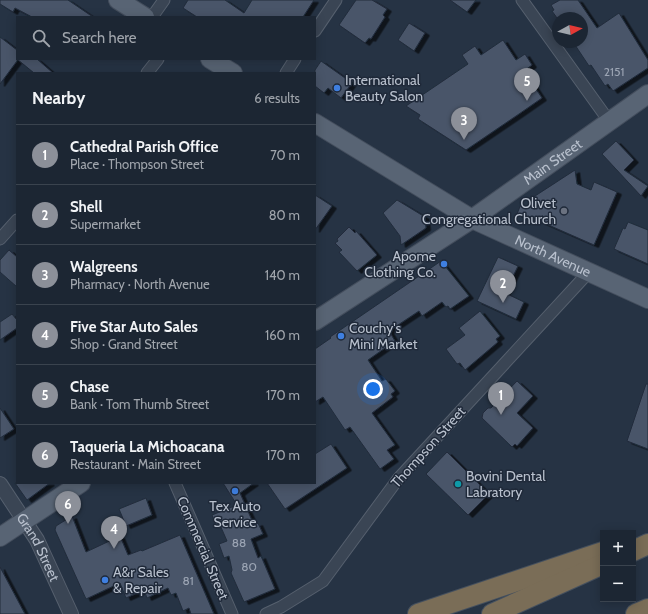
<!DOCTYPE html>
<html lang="en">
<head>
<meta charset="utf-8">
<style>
	body { margin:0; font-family:Cabin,sans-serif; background:#252e3b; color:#f1f3f6 }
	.controls { position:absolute; right:12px; bottom:12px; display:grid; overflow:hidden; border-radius:0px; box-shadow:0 2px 10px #0003 }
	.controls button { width:36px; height:36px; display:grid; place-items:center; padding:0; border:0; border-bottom:1px solid #3a434e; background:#1c2633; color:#f1f3f6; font:20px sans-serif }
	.compass { position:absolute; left:552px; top:12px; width:36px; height:36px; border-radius:50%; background:#1c2633; box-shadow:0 2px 10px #0003; rotate:82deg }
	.you { position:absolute; left:373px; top:389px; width:14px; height:14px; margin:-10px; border:3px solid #fff; border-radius:50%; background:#1a73e8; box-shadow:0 0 0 6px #1a73e833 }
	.badge { display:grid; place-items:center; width:26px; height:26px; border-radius:50%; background:#8c9099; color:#fff; font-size:13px; font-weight:700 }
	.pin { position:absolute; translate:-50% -33px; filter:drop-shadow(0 1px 2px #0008) }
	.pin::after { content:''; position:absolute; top:21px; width:14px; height:12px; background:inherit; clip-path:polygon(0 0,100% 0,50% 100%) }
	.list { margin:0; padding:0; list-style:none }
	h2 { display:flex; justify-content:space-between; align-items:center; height:52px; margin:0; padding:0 16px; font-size:17px }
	h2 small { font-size:13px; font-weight:400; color:#a0a5ac }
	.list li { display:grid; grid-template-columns:26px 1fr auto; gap:12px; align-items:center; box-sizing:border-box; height:60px; padding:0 16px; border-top:1px solid #3a434e }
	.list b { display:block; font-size:15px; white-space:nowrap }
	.list p { margin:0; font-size:13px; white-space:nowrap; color:#a0a5ac }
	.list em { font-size:13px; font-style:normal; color:#a0a5ac }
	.icon { flex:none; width:22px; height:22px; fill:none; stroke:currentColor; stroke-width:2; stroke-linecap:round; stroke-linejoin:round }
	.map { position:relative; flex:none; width:648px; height:614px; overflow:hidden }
	.search { position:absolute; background:#1c2633; box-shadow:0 2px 10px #0003; left:16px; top:16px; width:300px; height:44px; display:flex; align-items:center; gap:10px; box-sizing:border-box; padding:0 14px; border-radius:0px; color:#a0a5ac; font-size:15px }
	.panel { position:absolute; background:#1c2633; box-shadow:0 2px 10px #0003; left:16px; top:72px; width:300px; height:412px; border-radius:0px }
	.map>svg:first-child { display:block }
	.building { fill:#485469; stroke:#212c3b; filter:url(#shadow) }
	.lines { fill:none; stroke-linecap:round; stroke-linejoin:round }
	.minor-casing { stroke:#56606e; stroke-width:13 }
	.tertiary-casing { stroke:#56606e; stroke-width:16 }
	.primary-casing { stroke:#444e5d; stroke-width:20 }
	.motorway-casing { stroke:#45505e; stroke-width:22 }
	.minor { stroke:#3a4554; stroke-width:11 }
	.tertiary { stroke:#3a4554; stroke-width:14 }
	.primary { stroke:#586474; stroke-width:18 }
	.motorway { stroke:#7a6d57; stroke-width:20 }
	.shop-dot { fill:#3f7fe0; stroke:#1f2939; stroke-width:1.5 }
	.worship-dot { fill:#6b7280; stroke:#1f2939; stroke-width:1.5 }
	.culture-dot { fill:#0f9aa8; stroke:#1f2939; stroke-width:1.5 }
	.labels { text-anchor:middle; stroke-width:3; stroke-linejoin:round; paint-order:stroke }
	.number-label { font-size:12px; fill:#9ca5b4 }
	.poi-label { font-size:14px; fill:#b8c0cd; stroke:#1f2939; text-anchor:start }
	.street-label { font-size:14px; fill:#b8c0cd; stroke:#1f2939 }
</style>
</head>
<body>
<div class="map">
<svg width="648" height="614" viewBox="0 0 648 614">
	<defs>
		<filter id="shadow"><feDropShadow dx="4.5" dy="2.5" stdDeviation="0" flood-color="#0009"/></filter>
	</defs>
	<rect width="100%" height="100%" fill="#263344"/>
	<!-- building -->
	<g class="building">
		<path d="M0,0h68l25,17h-61l-17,-9 -2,4 -13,-8z"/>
		<path d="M188,0h37l19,13 8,-13h62l-11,17h-106l-14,-9z"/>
		<path d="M356,0h16l15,9 -4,6 2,2 -14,22 -2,-1 -4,5 -26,-18z"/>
		<path d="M450,0h26l-9,12z"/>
		<path d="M560,0h18l19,28 22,-15 29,47v8l-35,23 -5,-7 -3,2 -14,-21 -2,1 -16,-24h9v-24h-25l-5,-7 2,-1 -3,-5z"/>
		<path d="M409,23l16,10 -11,18 -16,-11z"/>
		<path d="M0,37l17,13v11l-17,23z"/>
		<path d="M503,40l13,20 9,-6 7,11 -8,6 18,27 -23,16 -53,36 -48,-31 2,-4 -14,-9 62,-42 -6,-9 13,-9 6,9z"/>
		<path d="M17,59h20l16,14h-19z"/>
		<path d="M321,61l31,22 -11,15 -13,-10 -4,5 -9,-7v-16z"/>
		<path d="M616,141l18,19 -10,10 24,16 -7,10 -39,-42z"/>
		<path d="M575,170l2,14 14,6 3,-8 23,10 -23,53 -66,-29 -1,2 -10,-4 4,-10 9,3 5,-11z"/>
		<path d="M315,195l17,11 -17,24z"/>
		<path d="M397,200l28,17 1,11 -25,17 -1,-9 -17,-23z"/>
		<path d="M628,222l20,8v34l-34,-15 9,-21 2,1z"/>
		<path d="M349,227l6,6 1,-2 21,24 -20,16 -18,-19 3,-2 -7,-7 3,-2 -1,-2z"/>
		<path d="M9,250l8,7v30l-17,-15v-12z"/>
		<path d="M498,257l20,9 -13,27 19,9 -8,17 -39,-18z"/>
		<path d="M441,261l28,35 -19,13 -2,-3 -2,1 -4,-5 -20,14 -3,-5 -30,20 6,10 -27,19 14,21 4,-2 9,12 -4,3 2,3 -21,16 23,32 -8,5 7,9 -14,10 -30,-42 -5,3 -22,-33 -8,5v-53l16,-11 -1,-1z"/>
		<path d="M480,311l20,25 -4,3 2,3 -33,28 -5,-7 -3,1 -11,-15 19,-14 -6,-7z"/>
		<path d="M12,314l5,6v8l-17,12v-18z"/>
		<path d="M517,381l16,15 -16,17 16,15 -16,18 -2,-2 -3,3 -30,-29 1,-5 5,-5h3z"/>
		<path d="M646,384h2v65l-21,-8z"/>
		<path d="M0,408l14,21 -14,9z"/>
		<path d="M331,444l16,24 -62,41 -18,-26h48v-29z"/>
		<path d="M447,452l42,42 -21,21 -42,-41z"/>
		<path d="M15,483h35l-23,17z"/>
		<path d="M223,483h31l-14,10 14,32 4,-2 5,11 -12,5 7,19 3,-2 14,33 -31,13 -13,-29 1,-3 -3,-14 -5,2 -5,-14 8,-3 -7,-16h-4l-4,-10 25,-10z"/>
		<path d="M146,498l6,17 -26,11 -7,-17z"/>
		<path d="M72,516l14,36 34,-16 8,19 13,-5 1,1 38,-16 34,79h-23l-2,-6 -6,3 -7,-18 -5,2 -3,-7 -21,10 -3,-8 -18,8 -6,-15 -34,16 -31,-69 1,-4z"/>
		<path d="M0,567l25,47h-25z"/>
	</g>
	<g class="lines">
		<!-- minor casing -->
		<g class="minor-casing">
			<g id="minor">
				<path d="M522,0l87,121"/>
				<path d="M152,17l12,-17"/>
				<path d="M315,31l21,-31"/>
				<path d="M147,73l11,-14"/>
				<path d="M286,73l9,-14"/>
				<path d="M0,239l17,-19"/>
				<path d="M175,483l57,131"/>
				<path d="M266,614l15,-7 42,-26 75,-102 190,-206"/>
			</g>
		</g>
		<!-- tertiary casing -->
		<g class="tertiary-casing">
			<g id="tertiary">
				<path id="s1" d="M0,484l37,56 34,74"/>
			</g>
		</g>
		<!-- primary casing -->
		<g class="primary-casing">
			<g id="primary">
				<path d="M118,0l27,17"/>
				<path d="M210,59l23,14"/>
				<path id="s2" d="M315,123l157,96 176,80"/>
				<path id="s3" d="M315,321l157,-102 176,-125"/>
				<path d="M0,537l81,-54"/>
			</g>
		</g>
		<!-- motorway casing -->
		<g class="motorway-casing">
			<g id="motorway">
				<path d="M633,551l15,-7"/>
				<path d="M418,614l185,-62"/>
				<path d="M492,614l111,-50"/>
				<path d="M636,614l12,-5"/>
			</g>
		</g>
		<!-- minor -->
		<use href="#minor" class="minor"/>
		<!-- tertiary -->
		<use href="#tertiary" class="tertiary"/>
		<!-- primary -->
		<use href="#primary" class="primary"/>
		<!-- motorway -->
		<use href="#motorway" class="motorway"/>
	</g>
	<!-- markers -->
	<g class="shop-dot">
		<circle cx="337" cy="88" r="4"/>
		<circle cx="444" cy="264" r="4"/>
		<circle cx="341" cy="336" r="4"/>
		<circle cx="235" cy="491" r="4"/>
		<circle cx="105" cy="580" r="4"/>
	</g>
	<circle class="worship-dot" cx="564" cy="211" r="4"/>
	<circle class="culture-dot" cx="458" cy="484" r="4"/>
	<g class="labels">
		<!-- number labels -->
		<g class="number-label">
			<text x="614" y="76">2151</text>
			<text x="239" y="547">88</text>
			<text x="249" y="571">80</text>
			<text x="188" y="585">81</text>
		</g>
		<!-- poi labels -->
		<g class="poi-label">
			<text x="345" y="85">International<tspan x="345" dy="16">Beauty Salon</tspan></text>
			<text x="556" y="208" text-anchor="end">Olivet<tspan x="556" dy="16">Congregational Church</tspan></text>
			<text x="436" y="261" text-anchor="end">Apome<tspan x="436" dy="16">Clothing Co.</tspan></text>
			<text x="349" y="333">Couchy's<tspan x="349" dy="16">Mini Market</tspan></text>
			<text x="466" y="481">Bovini Dental<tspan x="466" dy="16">Labratory</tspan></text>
			<text x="235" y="511" text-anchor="middle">Tex Auto<tspan x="235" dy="16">Service</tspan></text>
			<text x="113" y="577">A&amp;r Sales<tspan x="113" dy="16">&amp; Repair</tspan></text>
		</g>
		<!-- street labels -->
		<g class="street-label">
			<text dy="5" stroke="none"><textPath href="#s3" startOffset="286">Main Street</textPath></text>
			<text dy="5" stroke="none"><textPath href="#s2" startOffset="273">North Avenue</textPath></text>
			<text transform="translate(428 447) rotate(-48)" y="5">Thompson Street</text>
			<text dy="5" stroke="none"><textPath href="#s1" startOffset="74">Grand Street</textPath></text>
			<text transform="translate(203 548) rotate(67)" y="5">Commercial Street</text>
		</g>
	</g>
</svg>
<div class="controls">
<button>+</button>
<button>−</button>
</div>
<svg class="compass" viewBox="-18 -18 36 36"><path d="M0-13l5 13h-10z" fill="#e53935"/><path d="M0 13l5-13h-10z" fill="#a0a5ac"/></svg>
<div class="you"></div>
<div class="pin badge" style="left:501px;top:415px">1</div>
<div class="pin badge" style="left:503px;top:303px">2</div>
<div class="pin badge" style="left:464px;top:140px">3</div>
<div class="pin badge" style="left:114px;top:549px">4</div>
<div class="pin badge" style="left:527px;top:101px">5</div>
<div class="pin badge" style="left:68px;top:524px">6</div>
<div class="search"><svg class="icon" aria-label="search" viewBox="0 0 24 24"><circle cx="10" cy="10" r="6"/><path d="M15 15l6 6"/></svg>Search here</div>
<section class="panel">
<h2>Nearby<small>6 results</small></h2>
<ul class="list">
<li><span class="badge">1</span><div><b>Cathedral Parish Office</b><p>Place · Thompson Street</p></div><em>70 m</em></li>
<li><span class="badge">2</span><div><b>Shell</b><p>Supermarket</p></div><em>80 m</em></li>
<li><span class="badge">3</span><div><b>Walgreens</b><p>Pharmacy · North Avenue</p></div><em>140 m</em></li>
<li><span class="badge">4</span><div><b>Five Star Auto Sales</b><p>Shop · Grand Street</p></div><em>160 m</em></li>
<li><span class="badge">5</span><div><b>Chase</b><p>Bank · Tom Thumb Street</p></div><em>170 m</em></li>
<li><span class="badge">6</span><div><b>Taqueria La Michoacana</b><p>Restaurant · Main Street</p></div><em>170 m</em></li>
</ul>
</section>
</div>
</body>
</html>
